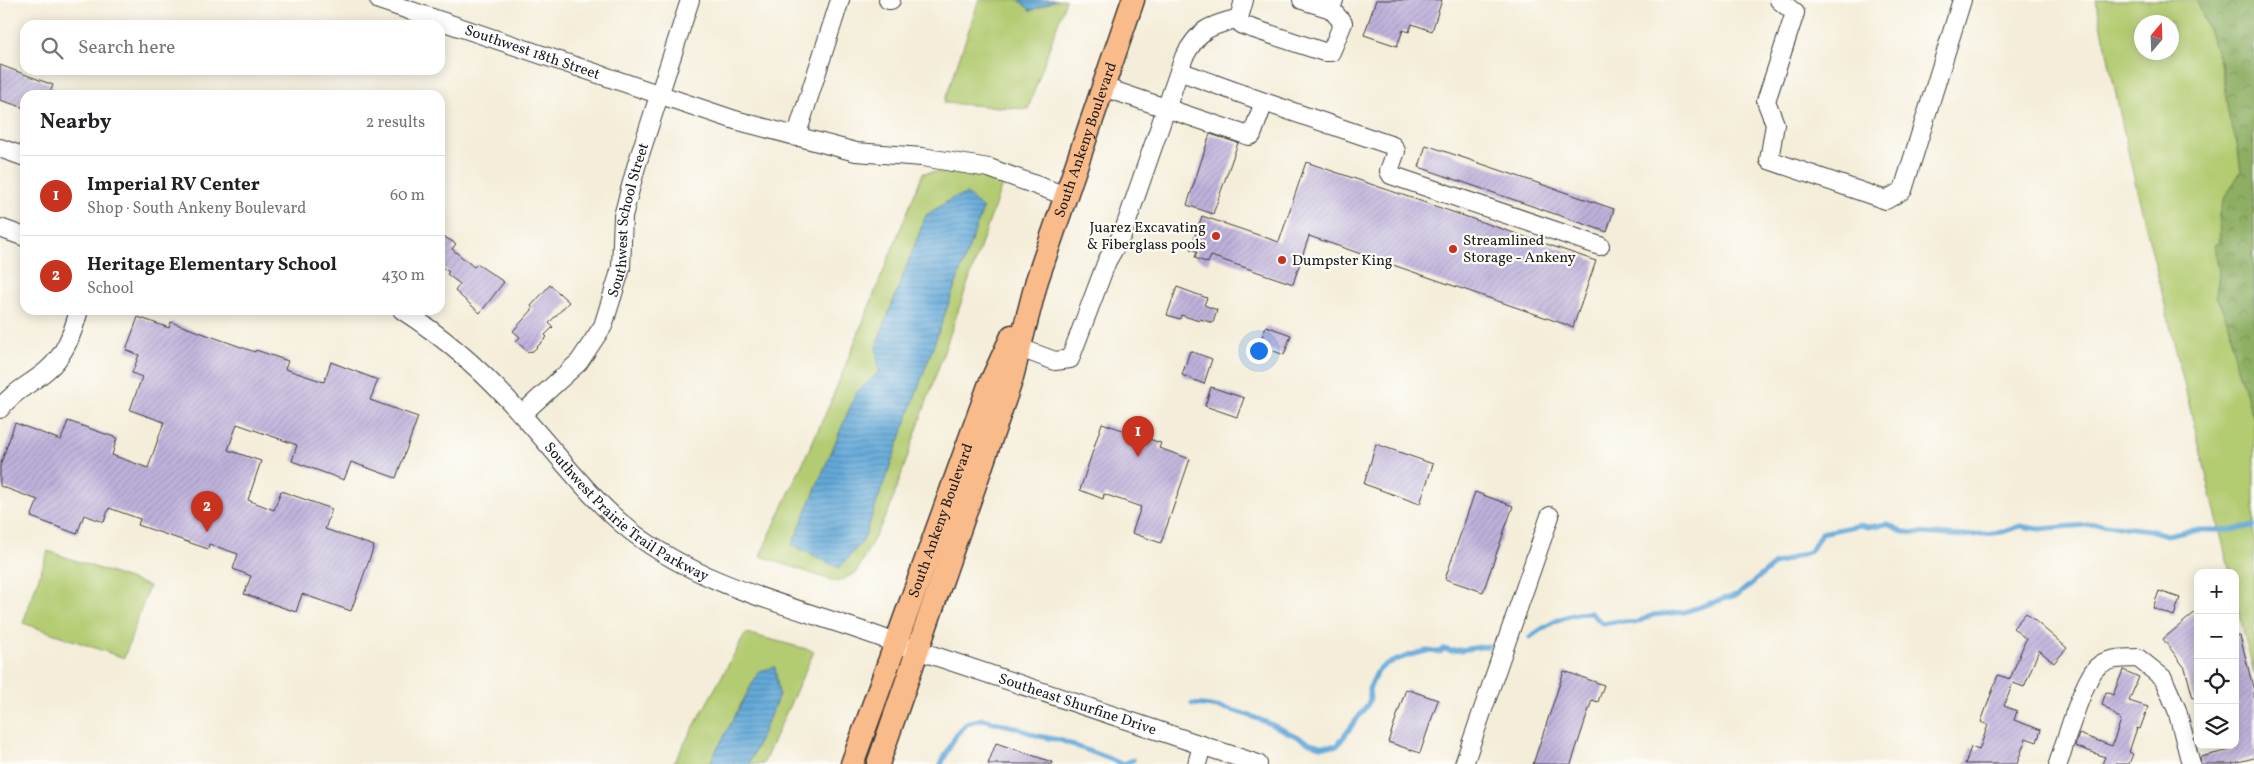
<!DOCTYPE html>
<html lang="en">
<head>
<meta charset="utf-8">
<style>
	body { margin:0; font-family:Vollkorn,serif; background:#f6f6f6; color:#202124 }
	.controls { position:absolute; right:15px; bottom:15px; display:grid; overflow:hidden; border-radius:10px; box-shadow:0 2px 12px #0003 }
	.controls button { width:45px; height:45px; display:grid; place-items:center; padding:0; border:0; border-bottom:1px solid #e0e0e0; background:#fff; color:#202124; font:25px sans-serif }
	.compass { position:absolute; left:2134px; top:15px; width:45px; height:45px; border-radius:50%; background:#fff; box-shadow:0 2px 12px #0003; rotate:19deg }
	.you { position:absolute; left:1258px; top:350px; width:18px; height:18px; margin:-12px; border:4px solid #fff; border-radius:50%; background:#1a73e8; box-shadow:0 0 0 8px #1a73e833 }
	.badge { display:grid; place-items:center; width:32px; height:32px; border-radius:50%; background:#c8321e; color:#fff; font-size:16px; font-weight:700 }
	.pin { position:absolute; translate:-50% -41px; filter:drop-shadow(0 1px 2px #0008) }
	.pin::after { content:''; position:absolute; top:26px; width:18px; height:15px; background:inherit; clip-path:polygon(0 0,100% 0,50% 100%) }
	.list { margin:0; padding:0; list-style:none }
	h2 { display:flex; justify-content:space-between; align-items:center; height:65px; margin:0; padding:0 20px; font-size:21px }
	h2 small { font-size:16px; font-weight:400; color:#757577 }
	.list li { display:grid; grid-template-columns:32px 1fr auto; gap:15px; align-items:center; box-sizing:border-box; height:80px; padding:0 20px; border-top:1px solid #e0e0e0 }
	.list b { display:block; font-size:19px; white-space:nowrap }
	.list p { margin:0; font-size:16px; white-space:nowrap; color:#757577 }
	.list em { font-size:16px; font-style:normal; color:#757577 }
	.icon { flex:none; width:28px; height:28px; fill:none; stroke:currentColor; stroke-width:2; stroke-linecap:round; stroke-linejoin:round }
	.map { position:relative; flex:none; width:2254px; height:764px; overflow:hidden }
	.search { position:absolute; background:#fff; box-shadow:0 2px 12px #0003; left:20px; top:20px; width:425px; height:55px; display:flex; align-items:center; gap:12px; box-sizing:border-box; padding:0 18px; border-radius:15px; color:#757577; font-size:19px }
	.panel { position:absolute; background:#fff; box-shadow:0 2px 12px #0003; left:20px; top:90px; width:425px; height:225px; border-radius:15px }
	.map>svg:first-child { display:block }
	.green { fill:#b3cb71; stroke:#687446; fill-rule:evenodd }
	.forest { fill:url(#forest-crowns); stroke:#556640 }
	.water { fill:url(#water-rules); stroke:#40627a }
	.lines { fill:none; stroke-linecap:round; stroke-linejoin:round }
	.stream { stroke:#63a9d9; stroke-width:5 }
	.building { fill:url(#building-hatch) }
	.minor-casing { stroke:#3c3b38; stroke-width:20 }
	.major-casing { stroke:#3c3b38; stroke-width:25 }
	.minor { stroke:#fff; stroke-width:18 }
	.major { stroke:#fabb8b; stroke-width:22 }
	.poi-dot { fill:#c8321e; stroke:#fdfcf7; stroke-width:2 }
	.labels { text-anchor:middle; stroke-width:4.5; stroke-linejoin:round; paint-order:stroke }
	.street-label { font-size:15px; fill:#1c1c1c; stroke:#fdfcf7 }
	.poi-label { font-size:15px; fill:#1c1c1c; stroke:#fdfcf7; text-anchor:start }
</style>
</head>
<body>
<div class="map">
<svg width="2254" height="764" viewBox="0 0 2254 764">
	<defs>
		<pattern id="forest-crowns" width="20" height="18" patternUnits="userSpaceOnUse" patternTransform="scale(1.25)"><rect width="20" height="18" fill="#8eaf63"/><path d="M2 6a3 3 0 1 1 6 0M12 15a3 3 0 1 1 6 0" fill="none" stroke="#738e51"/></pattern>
		<pattern id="water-rules" width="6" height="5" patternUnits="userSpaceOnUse" patternTransform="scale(1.25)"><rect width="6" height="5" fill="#63a9d9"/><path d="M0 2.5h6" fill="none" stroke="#5189af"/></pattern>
		<pattern id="building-hatch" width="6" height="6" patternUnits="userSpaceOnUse" patternTransform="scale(1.25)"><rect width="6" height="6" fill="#beb1db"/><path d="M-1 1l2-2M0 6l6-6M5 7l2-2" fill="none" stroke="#a398bb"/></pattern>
	</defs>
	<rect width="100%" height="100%" fill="#fdfcf7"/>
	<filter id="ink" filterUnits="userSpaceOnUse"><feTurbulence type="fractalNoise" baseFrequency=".02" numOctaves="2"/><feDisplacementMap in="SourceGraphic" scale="10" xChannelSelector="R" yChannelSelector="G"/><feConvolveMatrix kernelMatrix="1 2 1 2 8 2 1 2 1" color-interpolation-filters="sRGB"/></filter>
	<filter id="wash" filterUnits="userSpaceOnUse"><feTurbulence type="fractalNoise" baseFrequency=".0096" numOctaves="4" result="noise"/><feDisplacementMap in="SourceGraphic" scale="20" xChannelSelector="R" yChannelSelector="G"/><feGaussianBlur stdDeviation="1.12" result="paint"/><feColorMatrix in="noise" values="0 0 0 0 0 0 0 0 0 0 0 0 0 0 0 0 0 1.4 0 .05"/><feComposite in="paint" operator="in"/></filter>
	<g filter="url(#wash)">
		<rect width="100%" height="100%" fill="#f4edd9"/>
		<!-- green -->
		<g class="green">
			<path d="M979,0h87l-38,109 -84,-6z"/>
			<path d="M2096,0h109l49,209v465l-19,-78v-23h-5l-99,-408zM2142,22h30v30h-30z"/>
			<path d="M974,170l30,9 -115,331 -33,63 -19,9 -77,-26 69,-150 94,-233z"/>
			<path d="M48,551l101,35 -25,72 -101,-35z"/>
			<path d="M746,633l68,18 -51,113h-90z"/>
		</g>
		<!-- forest -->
		<path class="forest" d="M2197,0h57v419l-20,-60 -4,-32 -14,-31 3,-24 -5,-26 6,-4 -1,-28 4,-13 18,-30 -4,-28 -8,-25 -8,-54z"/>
		<!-- water -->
		<g class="water">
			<path d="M1019,0h37l-25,11z"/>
			<path d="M967,194l16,15 -120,332 -24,27 -47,-23 64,-152 23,-21 -3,-26 50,-131 27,-17z"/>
			<path d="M775,667l4,29 -30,68h-40l50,-93z"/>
		</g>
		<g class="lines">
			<!-- stream -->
			<g class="stream">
				<path d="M1530,637c18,-13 38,-25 61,-24l12,11 16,-3 16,2 18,-8 31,-3 55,-18 36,-30 36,-13 10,-18 39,-8 8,2 19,-3 17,8 58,4 41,-4 17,-6 19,3 59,-5 51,6 18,5 24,-5h40l23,-4"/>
				<path d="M1192,704c47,3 76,18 118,39l10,3h17l31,-42 2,-5 -1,-10 8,-17 9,-8 24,-9 17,-4 13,1 4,-3 8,2 36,-5"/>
				<path d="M941,764l15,-29 11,-12 15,-4 32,8 24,9 22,4 63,24 10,-4"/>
			</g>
		</g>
		<g id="blocks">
			<!-- building -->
			<g class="building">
				<path d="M1376,0h66l-10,31 -20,-7 -3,8 -6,-2 -6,16 -33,-11z"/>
				<path d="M0,65l53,20 -4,10h-24v13l-25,-8z"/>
				<path d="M1210,134l28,9 -25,71 -26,-9z"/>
				<path d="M1426,145l188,64 -7,23 -188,-65z"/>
				<path d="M1306,162l290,99 -23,66 -264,-91 -16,48 -82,-28 -3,7 -13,-5 2,-7 -7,-2 12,-33 77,26z"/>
				<path d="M440,234l16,10 -4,5 22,18 3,-3 27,18 -24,31 -25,-22 5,-7 -13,-10 2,-2 -8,-5 -1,1z"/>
				<path d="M550,285l19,17 -20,21 4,4 -8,8 2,2 -14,14 -5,1 -12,-11 4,-4 -7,-6 20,-22 -2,-3z"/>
				<path d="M1177,287l30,11 -3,7 13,5 -4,13 -13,-4 -1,2 -18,-6 -1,4 -13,-4z"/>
				<path d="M138,317l31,11 2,-6 84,30 1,-2 32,11 -3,8 39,13 7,-20 47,18 -8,20 48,17 -22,61 -45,-16 -7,18 -52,-19 5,-16 -60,-21 -9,26 33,11 -13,39 26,10 7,-19 51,18 -7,20 49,17 -23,65 -49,-17 -6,18 -52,-18 7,-18 -18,-7 5,-15 -29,-10 -1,5 -70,-24 2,-6 -31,-11 -5,14 -20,-7 -7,19 -46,-17 7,-17 -38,-14v-20l15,-43 46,17 7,-19 49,17 -5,17 36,13 16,-46 -34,-12 12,-33 -10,-4 7,-18 -13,-5z"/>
				<path d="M1266,326l25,9 -7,20 -25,-10z"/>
				<path d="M1190,351l22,8 -8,25 -22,-9z"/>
				<path d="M1211,387l33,11 -7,19 -32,-11z"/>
				<path d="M1102,423l59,20 -2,5 31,11 -29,84 -29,-10 9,-26 -37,-13 -1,5 -23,-9z"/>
				<path d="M1376,444l57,20 -13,40 -56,-20z"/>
				<path d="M1475,492l38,14 -30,86 -38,-13z"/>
				<path d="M2159,591l21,7 -6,18 -21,-8z"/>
				<path d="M2198,610v87l-5,1 -8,-30 -22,-29z"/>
				<path d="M2026,613l41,35 -13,15 -15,-13 -15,37 -11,-4 -9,23 13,5 -3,9 27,10 -4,12 -11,-4 -9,26h-52l6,-17 8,3 9,-25 -7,-3 17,-47 12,4 16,-40 -13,-11z"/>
				<path d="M2235,636h5l14,55v67l-24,6h-29l-1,-7 35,-8z"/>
				<path d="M2123,670l16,7 -10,24 19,6 -8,22 -3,-1 -8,24 4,2 -4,10h-27l3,-7 -30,-11 4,-12 33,12 9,-26 -19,-16 4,-12 7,3z"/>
				<path d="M1564,671l40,14 -6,17 -6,-2 -21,64h-38z"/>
				<path d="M1406,689l32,11 -18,53 -32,-11z"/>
				<path d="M996,743l56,19 -1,2h-63z"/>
			</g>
		</g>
	</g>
	<g filter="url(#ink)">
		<use href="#blocks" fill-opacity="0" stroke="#3c3b38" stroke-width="1"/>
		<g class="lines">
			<!-- minor casing -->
			<g class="minor-casing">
				<g id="minor">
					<path id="s1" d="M379,0l356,120 121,32 66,5 67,11 77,28"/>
					<path d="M888,0h3"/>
					<path d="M1244,0l-5,18 3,7 82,27h7l12,-29 -12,-14 3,-9"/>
					<path d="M1302,0l29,9"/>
					<path d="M1779,0l16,13 -29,88 9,23 -6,36 117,40 17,-10 59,-190"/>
					<path d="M1103,87l146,49 3,-1 12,-33 -85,-31"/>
					<path d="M1264,102l129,44 3,5 -7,20 2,4 209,71"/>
					<path d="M796,137l44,-137"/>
					<path d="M0,148l25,9"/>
					<path d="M0,228l25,9"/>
					<path id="s2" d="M402,310c45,29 84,64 119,104 37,40 68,84 111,118 76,59 176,77 264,111l362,121"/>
					<path d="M1020,348l35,13 15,-2 37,-98 16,-28 61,-176c17,-30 24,-30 55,-39"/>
					<path d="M0,409c12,-17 31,-25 46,-38 19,-15 27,-39 33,-61"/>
					<path id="s3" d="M522,414l57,-52 24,-36 18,-58 2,-52 13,-49 54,-167"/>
					<path d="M1197,764l5,-19"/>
					<path d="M1464,764l86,-248"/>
					<path d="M2058,764c7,-21 25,-84 39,-97 11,-10 28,-8 41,-9l25,20 14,32 14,54"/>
				</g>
			</g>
			<!-- major casing -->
			<g class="major-casing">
				<g id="major">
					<path id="s4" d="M852,764l137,-378 23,-50"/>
					<path id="s5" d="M878,764l133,-383 26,-101 96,-280"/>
				</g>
			</g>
			<!-- minor -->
			<use href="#minor" class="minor"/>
			<!-- major -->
			<use href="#major" class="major"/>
		</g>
	</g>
	<!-- markers -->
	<g class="poi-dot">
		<circle cx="1216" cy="236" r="5"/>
		<circle cx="1453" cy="249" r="5"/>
		<circle cx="1282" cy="260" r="5"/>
	</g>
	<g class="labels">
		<!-- street labels -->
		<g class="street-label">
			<text dy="5" stroke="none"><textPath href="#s1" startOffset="162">Southwest 18th Street</textPath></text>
			<text dy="5" stroke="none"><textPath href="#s5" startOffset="658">South Ankeny Boulevard</textPath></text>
			<text dy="5" stroke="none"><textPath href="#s3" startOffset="230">Southwest School Street</textPath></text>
			<text dy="5" stroke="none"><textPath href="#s2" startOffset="304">Southwest Prairie Trail Parkway</textPath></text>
			<text dy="5" stroke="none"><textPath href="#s4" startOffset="259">South Ankeny Boulevard</textPath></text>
			<text dy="5" stroke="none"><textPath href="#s2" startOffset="800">Southeast Shurfine Drive</textPath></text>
		</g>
		<!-- poi labels -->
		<g class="poi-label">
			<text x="1206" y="232" text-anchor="end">Juarez Excavating<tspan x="1206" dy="17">&amp; Fiberglass pools</tspan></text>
			<text x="1463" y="245">Streamlined<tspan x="1463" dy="17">Storage - Ankeny</tspan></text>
			<text x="1292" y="265">Dumpster King</text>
		</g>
	</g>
</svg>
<div class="controls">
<button>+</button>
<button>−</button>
<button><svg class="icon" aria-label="locate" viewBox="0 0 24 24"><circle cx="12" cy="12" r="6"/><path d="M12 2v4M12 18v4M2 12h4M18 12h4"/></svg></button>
<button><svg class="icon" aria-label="layers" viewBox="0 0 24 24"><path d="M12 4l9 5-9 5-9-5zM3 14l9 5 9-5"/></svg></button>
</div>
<svg class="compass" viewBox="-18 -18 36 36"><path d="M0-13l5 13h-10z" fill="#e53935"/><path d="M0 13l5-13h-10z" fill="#757577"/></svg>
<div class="you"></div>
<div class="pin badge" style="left:1138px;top:457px">1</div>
<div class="pin badge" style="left:207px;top:532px">2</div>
<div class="search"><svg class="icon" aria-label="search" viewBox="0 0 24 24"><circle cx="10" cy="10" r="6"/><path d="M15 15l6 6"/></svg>Search here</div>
<section class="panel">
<h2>Nearby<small>2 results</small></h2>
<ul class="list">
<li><span class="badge">1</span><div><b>Imperial RV Center</b><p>Shop · South Ankeny Boulevard</p></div><em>60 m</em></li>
<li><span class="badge">2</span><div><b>Heritage Elementary School</b><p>School</p></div><em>430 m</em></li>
</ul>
</section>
</div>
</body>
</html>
